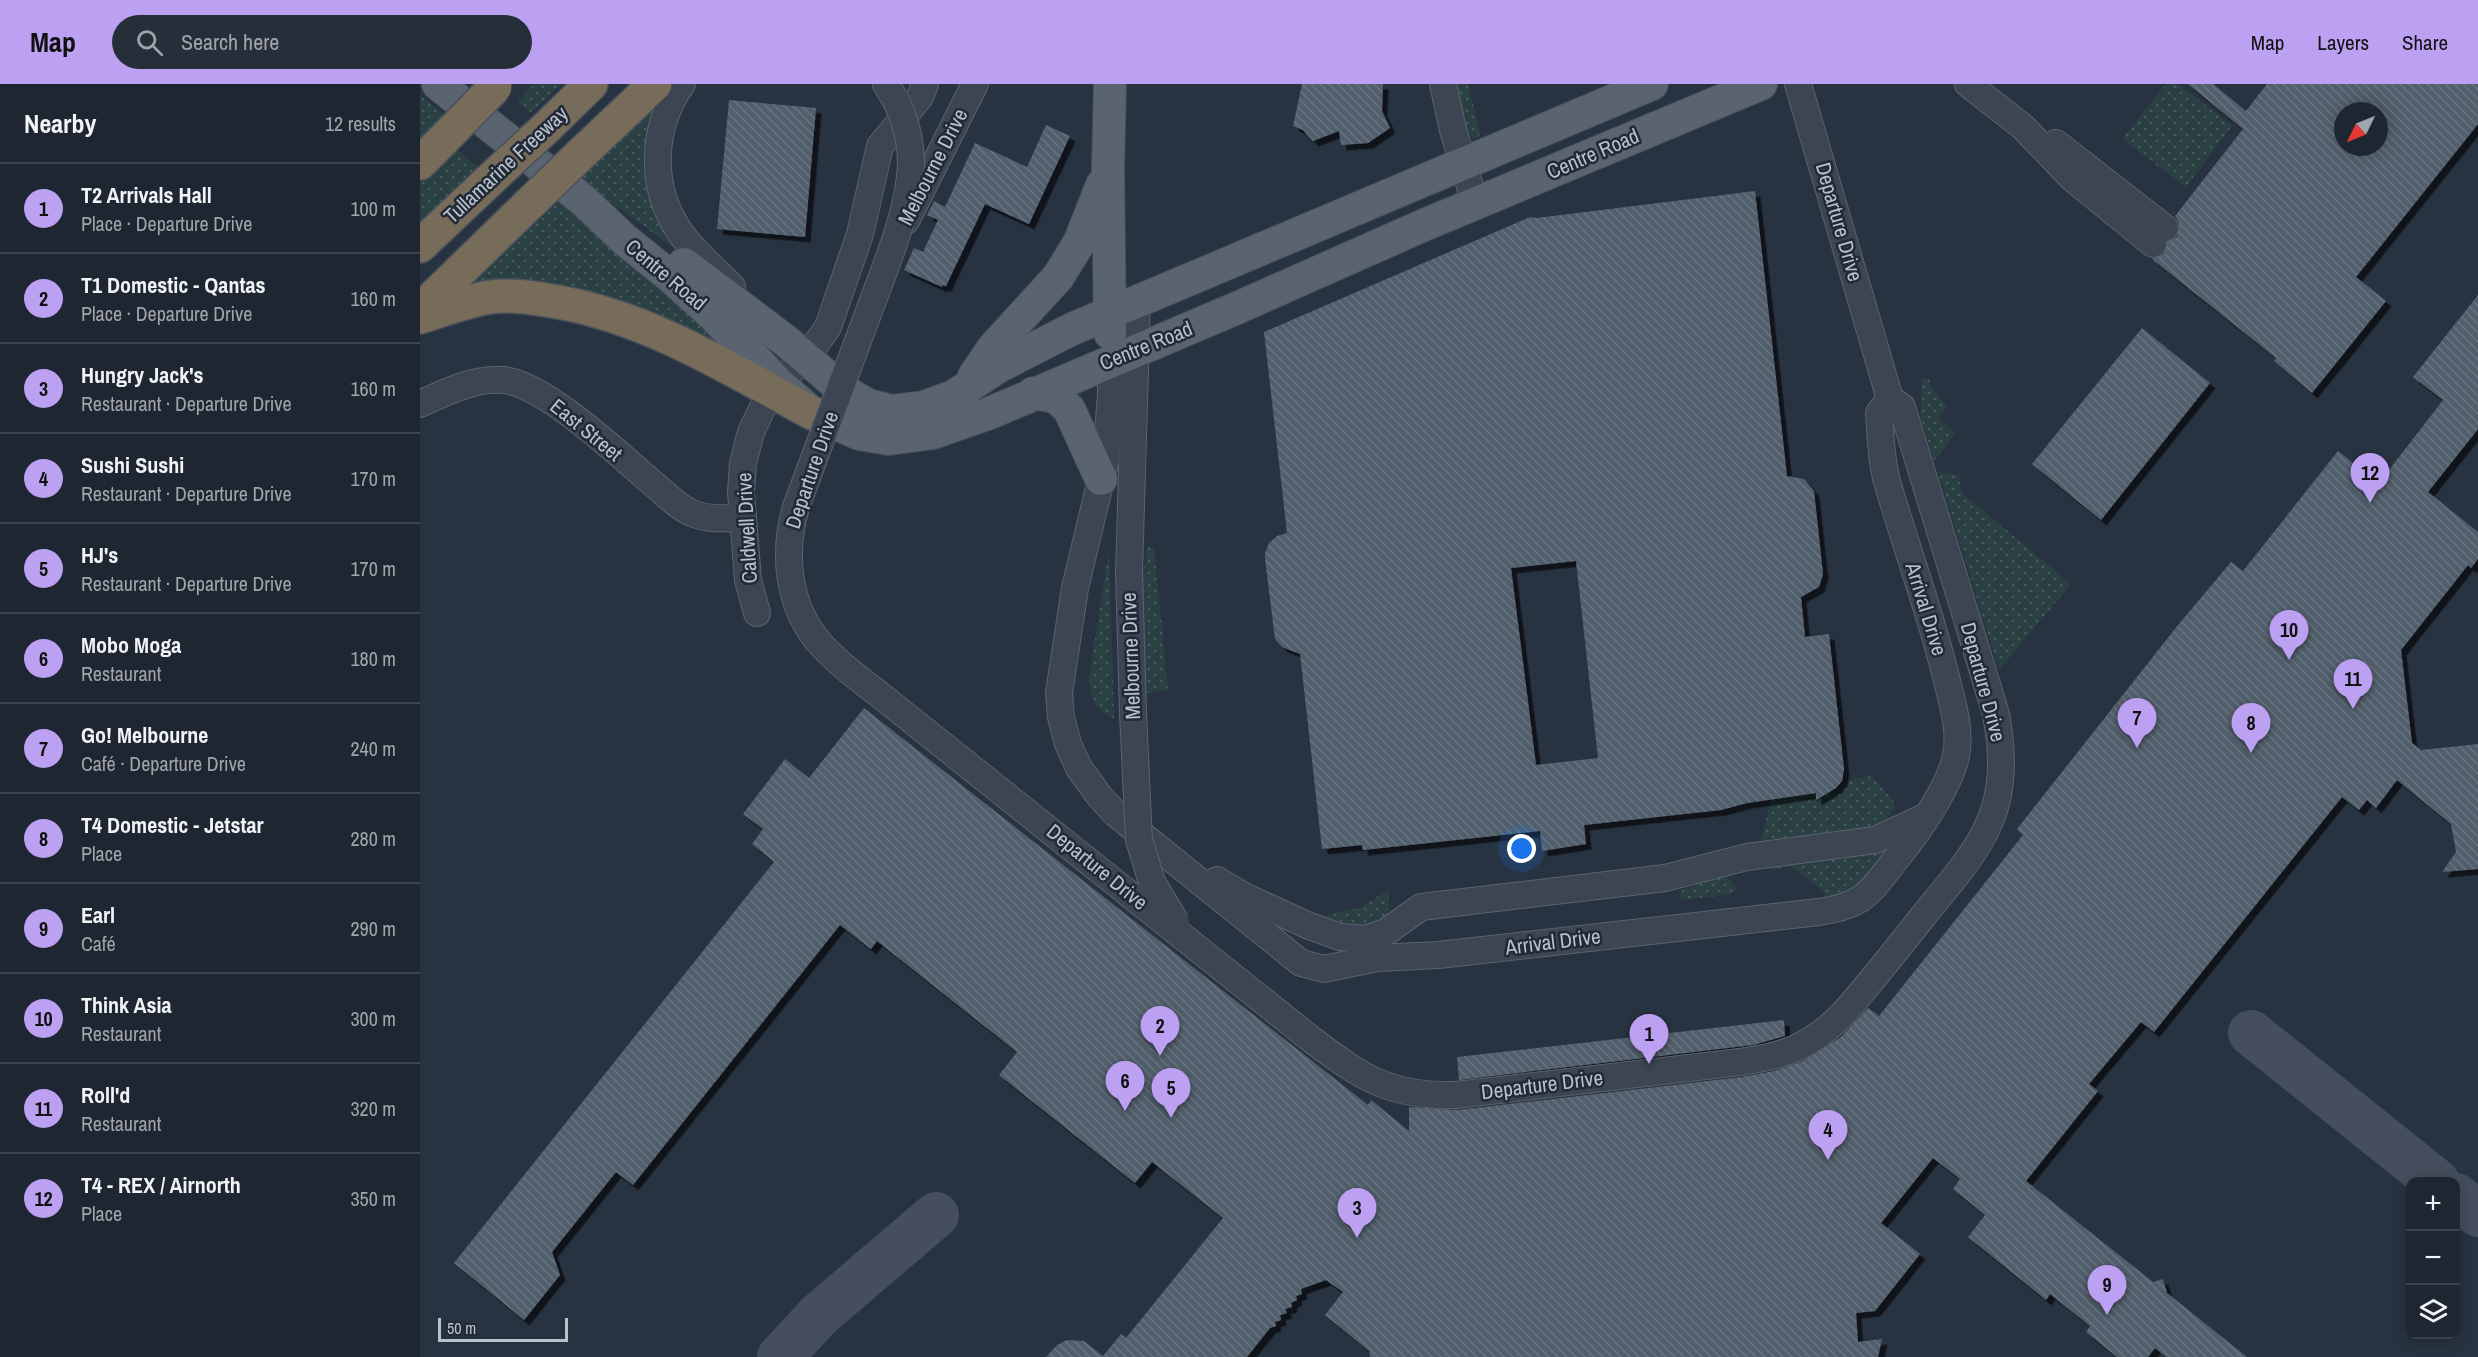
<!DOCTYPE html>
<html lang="en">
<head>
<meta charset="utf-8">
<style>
	body { margin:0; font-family:"Archivo Narrow",sans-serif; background:#262e39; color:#f1f3f6 }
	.controls { position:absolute; right:18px; bottom:18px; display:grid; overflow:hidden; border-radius:12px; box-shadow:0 3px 15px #0003 }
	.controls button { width:54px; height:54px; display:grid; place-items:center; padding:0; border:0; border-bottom:2px solid #3c434d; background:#1e2631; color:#f1f3f6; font:30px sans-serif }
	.compass { position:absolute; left:1914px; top:18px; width:54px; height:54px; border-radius:50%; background:#1e2631; box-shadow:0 3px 15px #0003; rotate:227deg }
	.scale { position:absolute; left:18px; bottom:15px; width:130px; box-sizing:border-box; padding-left:6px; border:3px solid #b9c1cb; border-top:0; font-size:16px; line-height:21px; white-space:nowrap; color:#b9c1cb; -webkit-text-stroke:4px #212a36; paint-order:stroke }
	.you { position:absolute; left:1102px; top:765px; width:21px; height:21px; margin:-15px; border:4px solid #fff; border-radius:50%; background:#1a73e8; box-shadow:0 0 0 9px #1a73e833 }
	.badge { display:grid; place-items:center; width:39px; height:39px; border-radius:50%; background:#bca0f2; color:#111; font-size:20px; font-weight:700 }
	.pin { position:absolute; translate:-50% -50px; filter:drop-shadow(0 2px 3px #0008) }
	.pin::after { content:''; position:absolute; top:32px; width:21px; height:18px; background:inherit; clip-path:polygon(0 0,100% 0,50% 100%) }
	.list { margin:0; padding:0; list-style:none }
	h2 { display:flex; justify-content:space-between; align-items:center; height:78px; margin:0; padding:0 24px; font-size:26px }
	h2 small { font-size:20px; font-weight:400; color:#a1a5ab }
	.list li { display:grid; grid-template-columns:39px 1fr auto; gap:18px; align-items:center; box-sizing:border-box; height:90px; padding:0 24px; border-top:2px solid #3c434d }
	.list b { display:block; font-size:22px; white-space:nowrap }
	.list p { margin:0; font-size:20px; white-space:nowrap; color:#a1a5ab }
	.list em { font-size:20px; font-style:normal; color:#a1a5ab }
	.icon { flex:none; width:33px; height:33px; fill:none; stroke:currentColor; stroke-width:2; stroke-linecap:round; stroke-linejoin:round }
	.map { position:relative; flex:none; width:2058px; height:1273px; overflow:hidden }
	header { display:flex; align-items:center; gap:36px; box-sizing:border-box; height:84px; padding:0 30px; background:#bca0f2; color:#111 }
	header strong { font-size:28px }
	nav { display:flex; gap:33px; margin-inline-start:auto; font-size:21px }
	.search { width:420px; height:54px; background:#262e39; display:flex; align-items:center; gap:15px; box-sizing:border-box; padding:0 21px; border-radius:33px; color:#a1a5ab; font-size:22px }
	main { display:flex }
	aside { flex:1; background:#1e2631 }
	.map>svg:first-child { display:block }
	.green { fill:url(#green-dots) }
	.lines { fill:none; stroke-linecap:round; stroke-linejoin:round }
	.taxiway { stroke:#444e5c; stroke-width:46 }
	.building { fill:url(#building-back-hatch); fill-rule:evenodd; filter:url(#shadow) }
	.minor-casing { stroke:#5a636e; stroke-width:28 }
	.major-casing { stroke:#464e5a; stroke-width:34 }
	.highway-casing { stroke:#47505b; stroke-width:36 }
	.minor { stroke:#3c4551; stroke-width:26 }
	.major { stroke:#5a6471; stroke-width:32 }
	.highway { stroke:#776b5a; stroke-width:33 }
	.minor-bridge-casing { stroke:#5a636e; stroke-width:28; stroke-linecap:butt }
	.highway-bridge-casing { stroke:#47505b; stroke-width:36; stroke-linecap:butt }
	.minor-bridge { stroke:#3c4551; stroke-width:26 }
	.highway-bridge { stroke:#776b5a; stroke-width:33 }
	.labels { text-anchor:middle; stroke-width:5; stroke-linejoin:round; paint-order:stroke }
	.street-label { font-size:21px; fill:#b9c1cb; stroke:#212a36 }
</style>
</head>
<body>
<header>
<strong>Map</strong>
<div class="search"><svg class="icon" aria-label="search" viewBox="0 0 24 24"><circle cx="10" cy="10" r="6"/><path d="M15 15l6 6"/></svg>Search here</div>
<nav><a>Map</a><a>Layers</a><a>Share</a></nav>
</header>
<main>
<aside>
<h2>Nearby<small>12 results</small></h2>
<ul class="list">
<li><span class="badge">1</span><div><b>T2 Arrivals Hall</b><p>Place · Departure Drive</p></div><em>100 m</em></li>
<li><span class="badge">2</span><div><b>T1 Domestic - Qantas</b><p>Place · Departure Drive</p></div><em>160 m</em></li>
<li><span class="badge">3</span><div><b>Hungry Jack's</b><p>Restaurant · Departure Drive</p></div><em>160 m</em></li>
<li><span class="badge">4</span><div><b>Sushi Sushi</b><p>Restaurant · Departure Drive</p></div><em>170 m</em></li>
<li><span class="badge">5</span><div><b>HJ's</b><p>Restaurant · Departure Drive</p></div><em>170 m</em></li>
<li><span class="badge">6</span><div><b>Mobo Moga</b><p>Restaurant</p></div><em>180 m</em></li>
<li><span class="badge">7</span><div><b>Go! Melbourne</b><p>Café · Departure Drive</p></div><em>240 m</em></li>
<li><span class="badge">8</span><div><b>T4 Domestic - Jetstar</b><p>Place</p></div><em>280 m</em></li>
<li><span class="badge">9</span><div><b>Earl</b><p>Café</p></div><em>290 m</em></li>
<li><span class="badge">10</span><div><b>Think Asia</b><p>Restaurant</p></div><em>300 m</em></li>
<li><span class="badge">11</span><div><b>Roll'd</b><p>Restaurant</p></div><em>320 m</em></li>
<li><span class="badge">12</span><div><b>T4 - REX / Airnorth</b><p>Place</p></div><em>350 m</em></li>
</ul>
</aside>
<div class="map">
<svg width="2058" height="1273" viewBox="0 0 2058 1273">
	<defs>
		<pattern id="green-dots" width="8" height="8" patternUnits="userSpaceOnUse" patternTransform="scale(1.5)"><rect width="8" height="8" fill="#2a4042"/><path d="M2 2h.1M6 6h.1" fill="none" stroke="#475a5c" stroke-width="1.8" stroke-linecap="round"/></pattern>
		<pattern id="building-back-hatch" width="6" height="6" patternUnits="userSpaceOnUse" patternTransform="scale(1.5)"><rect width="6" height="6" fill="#515e6c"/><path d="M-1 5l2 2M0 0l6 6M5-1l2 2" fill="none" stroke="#687380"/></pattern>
		<filter id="shadow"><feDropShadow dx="5.5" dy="5.5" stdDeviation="0" flood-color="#0009"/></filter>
	</defs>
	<rect width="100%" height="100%" fill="#283341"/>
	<!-- green -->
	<g class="green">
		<path d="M113,0h29l-32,29 -12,-11z"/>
		<path d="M248,0l-12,35 30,138 -111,-81z"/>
		<path d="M1033,0h15l12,49 -2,5h-5l-7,-7z"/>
		<path d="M1746,0h13l53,42 -46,61 -64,-48z"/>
		<path d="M0,11l24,19 -24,24z"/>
		<path d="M37,66l25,20 -62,59v-45z"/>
		<path d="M138,115l173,151 -277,-54 73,-75z"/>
		<path d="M1502,295h7l2,8 16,19 -9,12 18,15 -22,28 -13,-43z"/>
		<path d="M1518,388l21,3 2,17 110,92 -72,86z"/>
		<path d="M728,462l6,2 14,142 -28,4 -2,-97z"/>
		<path d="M689,466l5,168c-20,-6 -23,-23 -25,-40z"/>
		<path d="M1451,692l22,24 1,8 -9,13 -24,9 -100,11 10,-42 45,-6v9l6,2 1,-10 19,-4 7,-10z"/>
		<path d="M1464,760l6,5 -31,39 -33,15 -1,-10 -34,-27 -18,4 -9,-8z"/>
		<path d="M1305,791l13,14 -11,6 -47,5 -1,-9z"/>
		<path d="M969,805l-1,32 -7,7 -64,-5 11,-9 32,-6z"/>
	</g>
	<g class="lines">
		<!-- taxiway -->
		<g class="taxiway">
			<path d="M1831,949l186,149"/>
			<path d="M2036,1112l22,18"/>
			<path d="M360,1273l39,-42 117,-100"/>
		</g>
	</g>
	<!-- building -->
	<g class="building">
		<path d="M882,0h81l-1,27 8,17 -22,15 -27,2 -2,-14 -26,10 -10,-11 -10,-4z"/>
		<path d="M1768,0h25l33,27 21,-27h211v40l-122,153 30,24 -74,92 -38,-32 2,-3 -124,-99 12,-5 3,-12 10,-5 2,-14 -4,-7 68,-87zM1923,27h36v36h-36z"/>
		<path d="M309,16l87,8 -11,129 -88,-8z"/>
		<path d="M626,41l24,11 -41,88 -44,-20 -39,82 -3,-1 -1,2 -38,-17 10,-22 9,4 15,-32 -11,-5 7,-14 11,6 30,-64 52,24z"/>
		<path d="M1335,107l32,285 17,3 10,12 9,83 -4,13 -18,10 4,40 24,-3 15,135 -2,12 -6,7 -20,12v-7l-69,10 -26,7 -137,15 2,19 -44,7 -2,-20 -177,19 -1,-5 -40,4 -22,-195 -18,-7 -7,-8 -10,-80v-6l4,-10 8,-7 10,-3 -23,-201 266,-115 7,1zM1156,477l22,197 -62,7 -25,-197z"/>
		<path d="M2058,211v134l-50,63 50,40v27l-7,9 -3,-3 -67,85 11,93 9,7 57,-6v125l-36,3 14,-20 -5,-28 -54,-44 -21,28 -9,-8 -8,10 -17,-13 -188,235 -13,-10 -52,62 9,7 -72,90 127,101 10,-3 4,14 80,64h-81l-11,-9 -7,9h-31l-31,-25 4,-6 -40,-32 -4,6 -78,-63 17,-22 -32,-26 7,-10 -27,-21 -52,65 39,31 -45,57 -19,2 2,29 24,-3 -4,18h-508l-1,-6 -44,-36 18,-23 -17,-12 -25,9 1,5 -6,2 1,4 -6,3 1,4 -7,2 2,4 -7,2 1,5 -6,2 1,4 -6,2 -23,29h-201l11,-12 10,-5 17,1 19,15 18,-22 5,4 97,-120 -71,-56 -17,21 -136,-108 18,-23 -140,-111 -6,8 -31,-24 -207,260 -17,-13 -64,80 8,23 -36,45 -70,-57 320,-401 -22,-18 11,-15 -20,-15 42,-55 24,19 55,-70 504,397 3,-5 38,31v-24l49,3 284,-33 32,-6 29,-10 38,-24 27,-29 11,8 144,-181 -6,-6 161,-204 53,-63 12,9 95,-120 41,32 64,-83 -30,-23z"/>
		<path d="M1722,244l68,55 -109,137 -69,-56z"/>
		<path d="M1364,936l1,16 -32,9 -294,35 -2,-23z"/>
	</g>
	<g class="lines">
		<!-- minor casing -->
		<g class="minor-casing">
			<g id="minor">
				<path d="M262,0c-30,42 -33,101 -4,145 14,22 36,39 54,58"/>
				<path d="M466,0l9,15"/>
				<path d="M1023,0l10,46 22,73"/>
				<path d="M1548,0l55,43 50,52 80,65"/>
				<path d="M1636,59l109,85"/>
				<path d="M486,137l69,-137"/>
				<path d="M691,277v32l-5,66 -31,129 -16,105 2,24 7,27 11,24 21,29 16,17 185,149 23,6 53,-11 61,-3 381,-43c49,-7 52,-22 81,-58 19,-23 50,-69 56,-98 5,-25 -3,-51 -9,-75 -16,-67 -40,-131 -59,-196 -7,-22 -7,-48 -9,-72l11,-14"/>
				<path d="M0,320c26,-12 54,-26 83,-24 43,4 118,77 153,106 13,11 25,24 41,29 15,5 30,3 46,3"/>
				<path d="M337,529l-9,-33 -7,-88 2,-29 8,-31 13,-27 18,-26 24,-21 22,-31 32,-93 20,-88 40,-49 5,-13"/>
				<path d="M713,629l-4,-140 8,-271"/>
				<path d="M797,796l29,17 61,28 33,12 25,2 21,-7 35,-25 244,-29 82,-21 128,-17 50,-23"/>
				<path d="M1320,978c45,-6 71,-16 103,-48 28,-32 55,-66 81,-99 58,-71 90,-103 72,-201l-94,-307 -12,-8 -92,-315"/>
			</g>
		</g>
		<!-- major casing -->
		<g class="major-casing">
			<g id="major">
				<path d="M18,0l146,117 41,39 46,37 41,37 67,70 33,29 47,21 30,5 44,-6 57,-20 247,-105 187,-83 337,-141"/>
				<path d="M264,180l102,77 58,50 24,14 24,6 32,-4 30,-11 44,-29 74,-38 580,-245"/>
				<path d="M690,249l-2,-165 2,-84"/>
				<path d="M554,292l19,-28 65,-71 21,-34 23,-58"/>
				<path d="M613,309l23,4 13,12 32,70"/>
			</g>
		</g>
		<!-- highway casing -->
		<g class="highway-casing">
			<g id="highway">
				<path d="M126,44l45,-44"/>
				<path d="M162,69l73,-69"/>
				<path d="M0,79l25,-25"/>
				<path d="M0,162l74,-70"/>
				<path d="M0,226l109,-106"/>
				<path d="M0,233c23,-7 46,-16 70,-20 23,-3 45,1 68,5 92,16 173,68 254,111"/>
			</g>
		</g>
		<!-- minor -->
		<use href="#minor" class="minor"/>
		<!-- major -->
		<use href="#major" class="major"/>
		<!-- highway -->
		<use href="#highway" class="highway"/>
		<!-- minor-bridge casing -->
		<g class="minor-bridge-casing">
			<g id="minor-bridge">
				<path d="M475,15c11,21 16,43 16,66 -2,48 -27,105 -43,149 -24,64 -48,129 -72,193 -13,45 -9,95 21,133 18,21 41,38 63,55l431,344c50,38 79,58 145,56l284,-33"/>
				<path d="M713,629l6,127 13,42 24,40"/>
			</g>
		</g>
		<!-- highway-bridge casing -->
		<g class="highway-bridge-casing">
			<g id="highway-bridge">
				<path d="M25,54l50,-51"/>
				<path d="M74,92l52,-48"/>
				<path d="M109,120l53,-51"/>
			</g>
		</g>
		<!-- minor-bridge -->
		<use href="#minor-bridge" class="minor-bridge"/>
		<!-- highway-bridge -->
		<use href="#highway-bridge" class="highway-bridge"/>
	</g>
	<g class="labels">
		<!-- street labels -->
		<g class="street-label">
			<text transform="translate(1173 70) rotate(-23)" y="7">Centre Road</text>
			<text transform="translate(86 81) rotate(-43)" y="7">Tullamarine Freeway</text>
			<text transform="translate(513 83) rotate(-63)" y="7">Melbourne Drive</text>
			<text transform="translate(1419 138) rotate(74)" y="7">Departure Drive</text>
			<text transform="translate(246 191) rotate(40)" y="7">Centre Road</text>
			<text transform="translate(726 262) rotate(-22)" y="7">Centre Road</text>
			<text transform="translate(166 346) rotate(39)" y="7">East Street</text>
			<text transform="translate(392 386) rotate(-71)" y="7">Departure Drive</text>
			<text transform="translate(327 444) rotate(-93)" y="7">Caldwell Drive</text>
			<text transform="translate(1506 525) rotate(73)" y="7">Arrival Drive</text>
			<text transform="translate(711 572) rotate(-92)" y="7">Melbourne Drive</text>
			<text transform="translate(1563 598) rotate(75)" y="7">Departure Drive</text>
			<text transform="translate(677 783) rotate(39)" y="7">Departure Drive</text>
			<text transform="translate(1133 858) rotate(-7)" y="7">Arrival Drive</text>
			<text transform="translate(1122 1001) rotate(-7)" y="7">Departure Drive</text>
		</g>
	</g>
</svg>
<div class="controls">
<button>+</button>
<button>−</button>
<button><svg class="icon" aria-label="layers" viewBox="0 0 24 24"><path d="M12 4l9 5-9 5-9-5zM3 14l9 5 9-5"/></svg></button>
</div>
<svg class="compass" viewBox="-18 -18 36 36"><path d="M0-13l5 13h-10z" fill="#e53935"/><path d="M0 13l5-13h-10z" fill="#a1a5ab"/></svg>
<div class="scale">50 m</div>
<div class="you"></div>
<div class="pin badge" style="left:1229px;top:980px">1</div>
<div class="pin badge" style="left:740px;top:972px">2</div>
<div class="pin badge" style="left:937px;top:1154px">3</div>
<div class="pin badge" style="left:1408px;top:1076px">4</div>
<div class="pin badge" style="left:751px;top:1034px">5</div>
<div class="pin badge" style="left:705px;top:1027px">6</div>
<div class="pin badge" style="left:1717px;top:664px">7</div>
<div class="pin badge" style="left:1831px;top:669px">8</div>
<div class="pin badge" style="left:1687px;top:1231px">9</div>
<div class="pin badge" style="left:1869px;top:576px">10</div>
<div class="pin badge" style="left:1933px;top:625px">11</div>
<div class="pin badge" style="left:1950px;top:419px">12</div>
</div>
</main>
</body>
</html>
